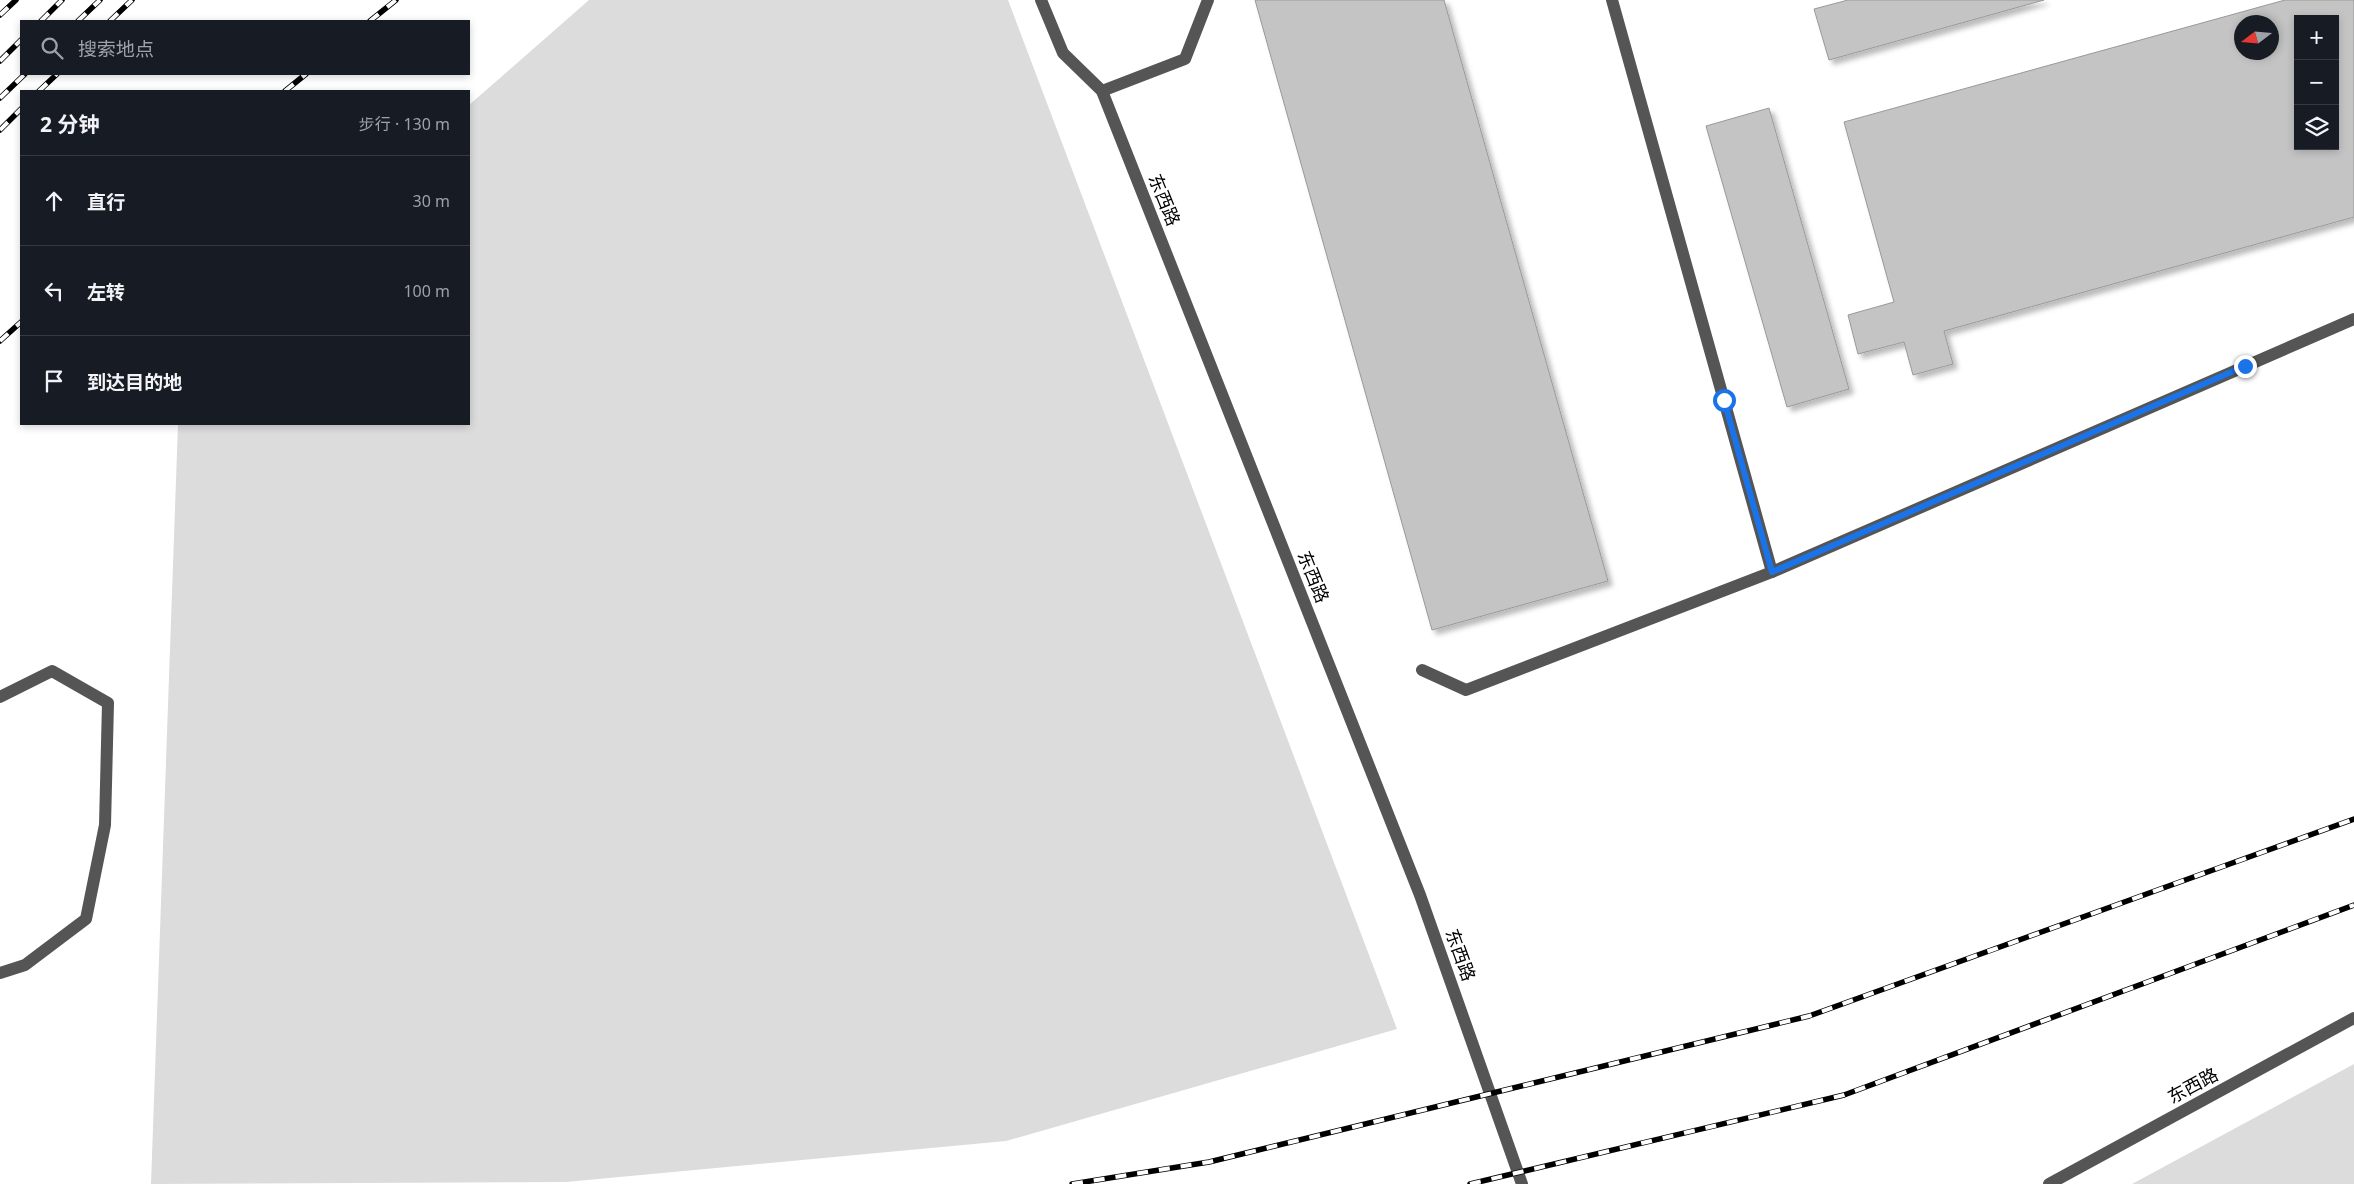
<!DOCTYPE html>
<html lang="zh">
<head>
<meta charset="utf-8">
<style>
	body { margin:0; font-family:"Noto Sans","Noto Sans SC",sans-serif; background:#20242c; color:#f1f3f6 }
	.controls { position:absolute; right:15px; top:15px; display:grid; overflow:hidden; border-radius:0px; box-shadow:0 2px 8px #0003 }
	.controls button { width:45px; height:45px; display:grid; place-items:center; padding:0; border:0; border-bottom:1px solid #363941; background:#171b24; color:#f1f3f6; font:25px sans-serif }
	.compass { position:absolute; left:2234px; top:15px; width:45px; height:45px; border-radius:50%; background:#171b24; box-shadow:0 2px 8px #0003; rotate:254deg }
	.stop { position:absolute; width:15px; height:15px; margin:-11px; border:4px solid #1a73e8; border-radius:50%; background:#fff }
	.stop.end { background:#1a73e8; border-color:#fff; box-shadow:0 1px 5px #0008 }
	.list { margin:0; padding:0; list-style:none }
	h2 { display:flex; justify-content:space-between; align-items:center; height:65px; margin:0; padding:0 20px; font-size:21px }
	h2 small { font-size:16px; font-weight:400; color:#9ea1a6 }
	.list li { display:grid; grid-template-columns:32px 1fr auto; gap:15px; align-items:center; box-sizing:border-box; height:90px; padding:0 20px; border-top:1px solid #363941 }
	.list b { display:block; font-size:19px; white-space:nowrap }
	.list em { font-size:16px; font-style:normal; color:#9ea1a6 }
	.icon { flex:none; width:28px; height:28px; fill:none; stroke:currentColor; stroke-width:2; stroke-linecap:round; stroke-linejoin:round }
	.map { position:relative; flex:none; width:2354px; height:1184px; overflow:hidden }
	.search { position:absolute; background:#171b24; box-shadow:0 2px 8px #0003; left:20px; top:20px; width:450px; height:55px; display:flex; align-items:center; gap:12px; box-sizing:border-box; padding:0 18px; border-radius:0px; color:#9ea1a6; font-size:19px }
	.panel { position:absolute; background:#171b24; box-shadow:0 2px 8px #0003; left:20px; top:90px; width:450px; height:335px; border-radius:0px }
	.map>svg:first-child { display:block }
	.green { fill:#dcdcdc }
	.building { fill:#c4c4c4; stroke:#999; fill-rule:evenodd; filter:url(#shadow) }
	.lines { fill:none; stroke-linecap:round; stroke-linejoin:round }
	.minor { stroke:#555; stroke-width:12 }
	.rail-casing { stroke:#000; stroke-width:5.5 }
	.rail { stroke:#fff; stroke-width:4; stroke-dasharray:11; stroke-linecap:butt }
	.route { stroke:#1a73e8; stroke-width:6 }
	.labels { text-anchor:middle; stroke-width:4; stroke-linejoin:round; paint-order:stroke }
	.street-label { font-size:18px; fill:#000; stroke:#fff }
</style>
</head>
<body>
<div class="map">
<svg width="2354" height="1184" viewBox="0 0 2354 1184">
	<defs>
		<filter id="shadow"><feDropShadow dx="4.5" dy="4.5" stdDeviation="2.5" flood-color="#0004"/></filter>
	</defs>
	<rect width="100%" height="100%" fill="#fff"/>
	<!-- green -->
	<g class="green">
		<path d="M589,0h419l389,1029 -391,112 -440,41 -415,2 27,-760h291v-319z"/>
		<path d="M2354,1064v120h-222z"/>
	</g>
	<!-- building -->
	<g class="building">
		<path d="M1255,0h189l164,581 -176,49z"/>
		<path d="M1848,0h196l-215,60 -15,-51z"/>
		<path d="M2285,0h69v217l-410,114 9,33 -40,11 -9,-33 -46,12 -10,-39 46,-13 -50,-180zM2298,19h37v127h-37zM2242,22h30v30h-30z"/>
		<path d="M1769,108l80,281 -62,18 -81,-281z"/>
	</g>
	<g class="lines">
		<!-- minor -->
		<g class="minor">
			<path d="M1041,0l22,53 39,38 318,804 102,289"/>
			<path d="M1612,0l160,572"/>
			<path d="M1102,91l83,-32 23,-59"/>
			<path d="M1422,670l44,20 306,-118 582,-253"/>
			<path d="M0,697l52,-26 56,32 -3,122 -19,94 -61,46 -25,8"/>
			<path d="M2049,1184l305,-166"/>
		</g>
		<!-- rail casing -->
		<g class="rail-casing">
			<g id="rail">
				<path d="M0,15l16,-15"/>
				<path d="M41,21l21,-21"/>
				<path d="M78,21l22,-21"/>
				<path d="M110,21l22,-21"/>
				<path d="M370,21l26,-21"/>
				<path d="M0,61l21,-21"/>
				<path d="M39,91l18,-17"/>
				<path d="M285,91l21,-17"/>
				<path d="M0,98l25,-24"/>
				<path d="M0,130l21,-21"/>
				<path d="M0,341l21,-19"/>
				<path d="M1072,1184l137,-22 600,-146 545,-197"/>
				<path d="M1470,1184l374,-89 510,-190"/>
			</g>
		</g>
		<!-- rail -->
		<use href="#rail" class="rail"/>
	</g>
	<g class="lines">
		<!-- route -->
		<path class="route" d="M1724,400l48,172 473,-206"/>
	</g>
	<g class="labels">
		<!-- street labels -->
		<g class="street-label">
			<text transform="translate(1164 200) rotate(68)" y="6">东西路</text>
			<text transform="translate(1313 577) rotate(68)" y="6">东西路</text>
			<text transform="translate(1460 955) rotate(70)" y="6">东西路</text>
			<text transform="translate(2193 1086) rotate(-28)" y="6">东西路</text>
		</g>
	</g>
</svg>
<div class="controls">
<button>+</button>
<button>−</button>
<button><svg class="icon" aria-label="layers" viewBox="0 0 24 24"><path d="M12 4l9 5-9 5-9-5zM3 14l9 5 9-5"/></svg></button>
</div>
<svg class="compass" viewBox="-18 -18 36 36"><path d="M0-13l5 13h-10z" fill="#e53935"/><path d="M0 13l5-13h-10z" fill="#9ea1a6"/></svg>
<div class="stop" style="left:1724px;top:400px"></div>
<div class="stop end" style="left:2245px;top:366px"></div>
<div class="search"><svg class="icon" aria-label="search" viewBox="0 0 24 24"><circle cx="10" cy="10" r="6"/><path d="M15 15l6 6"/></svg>搜索地点</div>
<section class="panel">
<h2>2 分钟<small>步行 · 130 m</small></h2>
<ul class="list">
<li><svg class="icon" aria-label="ahead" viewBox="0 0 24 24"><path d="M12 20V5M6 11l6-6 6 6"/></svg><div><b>直行</b></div><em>30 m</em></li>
<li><svg class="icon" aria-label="left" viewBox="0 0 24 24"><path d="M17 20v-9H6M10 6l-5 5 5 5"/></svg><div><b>左转</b></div><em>100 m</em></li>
<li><svg class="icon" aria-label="arrive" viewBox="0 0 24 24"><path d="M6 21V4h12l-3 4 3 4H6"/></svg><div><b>到达目的地</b></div></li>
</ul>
</section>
</div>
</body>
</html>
